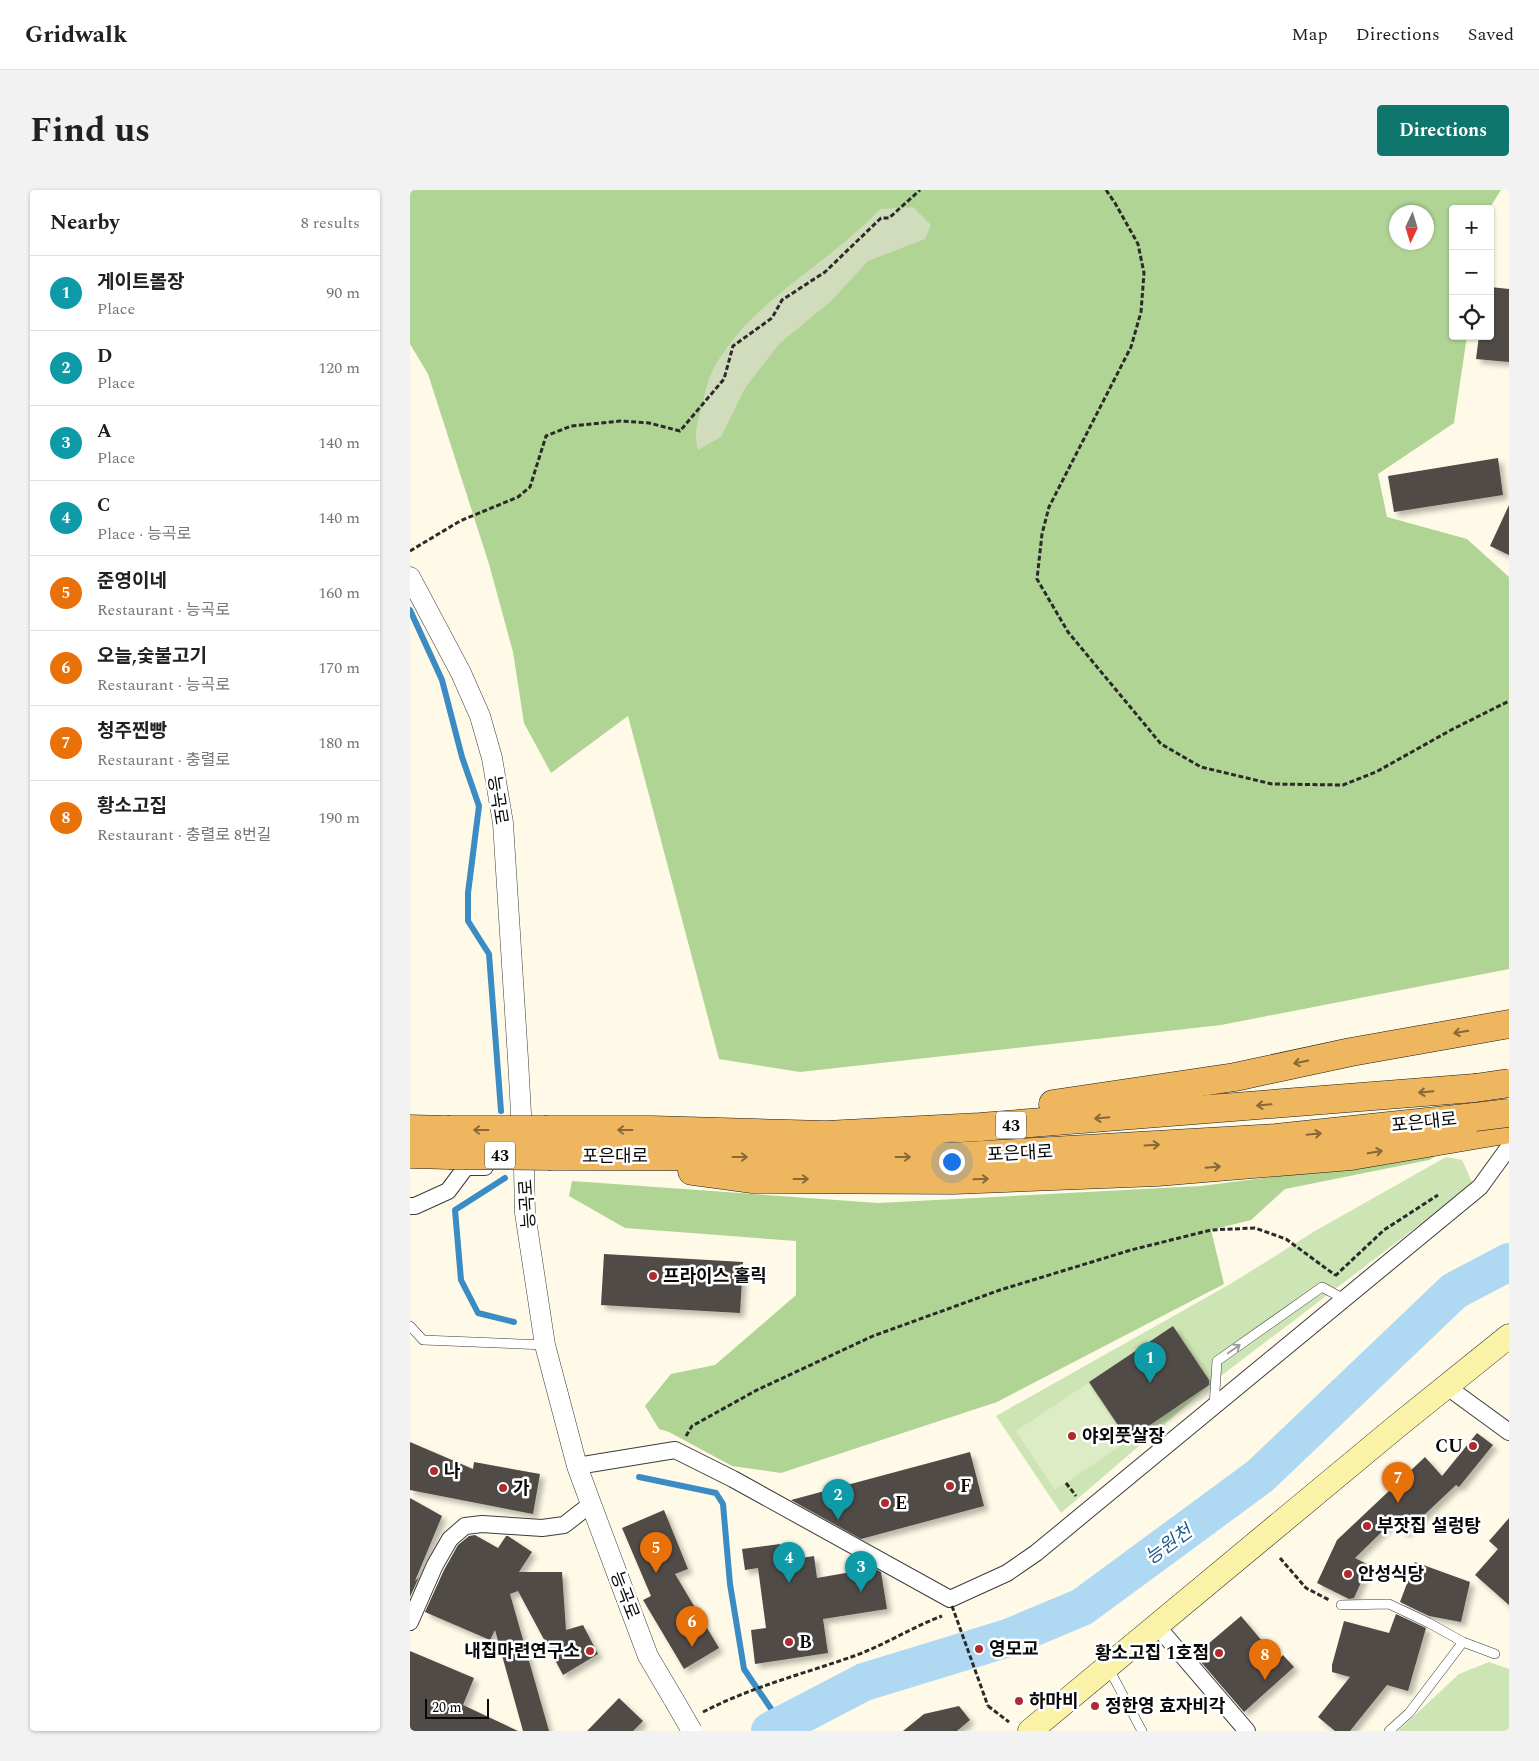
<!DOCTYPE html>
<html lang="en">
<head>
<meta charset="utf-8">
<style>
	body { margin:0; font-family:Spectral,"Noto Sans KR",serif; background:#f2f2f2; color:#202124 }
	.controls { position:absolute; right:15px; top:15px; display:grid; overflow:hidden; border-radius:5px; box-shadow:0 1px 4px #0004 }
	.controls button { width:45px; height:45px; display:grid; place-items:center; padding:0; border:0; border-bottom:1px solid #e0e0e0; background:#fff; color:#202124; font:25px sans-serif }
	.compass { position:absolute; left:979px; top:15px; width:45px; height:45px; border-radius:50%; background:#fff; box-shadow:0 1px 4px #0004; rotate:184deg }
	.scale { position:absolute; left:15px; bottom:12px; width:64px; box-sizing:border-box; padding-left:5px; border:2px solid #090909; border-top:0; font-size:14px; line-height:18px; white-space:nowrap; color:#090909; -webkit-text-stroke:4px #fff; paint-order:stroke }
	.you { position:absolute; left:541px; top:971px; width:18px; height:18px; margin:-12px; border:4px solid #fff; border-radius:50%; background:#1a73e8; box-shadow:0 0 0 8px #1a73e833 }
	.badge { display:grid; place-items:center; width:32px; height:32px; border-radius:50%; background:#0f766e; color:#fff; font-size:16px; font-weight:700 }
	.pin { position:absolute; translate:-50% -41px; filter:drop-shadow(0 1px 2px #0008) }
	.pin::after { content:''; position:absolute; top:26px; width:18px; height:15px; background:inherit; clip-path:polygon(0 0,100% 0,50% 100%) }
	.list { margin:0; padding:0; list-style:none }
	h2 { display:flex; justify-content:space-between; align-items:center; height:65px; margin:0; padding:0 20px; font-size:21px }
	h2 small { font-size:16px; font-weight:400; color:#757577 }
	.list li { display:grid; grid-template-columns:32px 1fr auto; gap:15px; align-items:center; box-sizing:border-box; height:75px; padding:0 20px; border-top:1px solid #e0e0e0 }
	.list b { display:block; font-size:19px; white-space:nowrap }
	.list p { margin:0; font-size:16px; white-space:nowrap; color:#757577 }
	.list em { font-size:16px; font-style:normal; color:#757577 }
	.icon { flex:none; width:28px; height:28px; fill:none; stroke:currentColor; stroke-width:2; stroke-linecap:round; stroke-linejoin:round }
	.map { position:relative; flex:none; width:1099px; height:1541px; overflow:hidden; border-radius:5px }
	header { display:flex; align-items:center; gap:30px; box-sizing:border-box; height:70px; padding:0 25px; background:#fff; border-bottom:1px solid #e0e0e0 }
	header strong { font-size:24px }
	nav { display:flex; gap:28px; margin-inline-start:auto; font-size:18px }
	.intro { display:flex; align-items:center; justify-content:space-between; box-sizing:border-box; height:120px; padding:0 30px }
	h1 { margin:0; font-size:35px }
	.button { padding:12px 22px; border-radius:5px; background:#0f766e; color:#fff; font-size:18px; font-weight:700 }
	main { display:flex; gap:30px; padding:0 30px }
	aside { flex:1; background:#fff; border-radius:5px; box-shadow:0 1px 4px #0004 }
	.map>svg:first-child { display:block }
	.green { fill:#cde5b4 }
	.forest { fill:#b0d494; fill-rule:evenodd }
	.cemetery { fill:#d1dcbc }
	.pitch { fill:#deecc5 }
	.lines { fill:none; stroke-linecap:round; stroke-linejoin:round }
	.stream { stroke:#3b8bc4; stroke-width:6 }
	.river { stroke:#afd8f2; stroke-width:38 }
	.building { fill:#514b47; filter:url(#shadow) }
	.service-casing { stroke:#3c3c3c; stroke-width:10 }
	.minor-casing { stroke:#3c3c3c; stroke-width:18 }
	.tertiary-casing { stroke:#3c3c3c; stroke-width:21 }
	.secondary-casing { stroke:#2b2b2b; stroke-width:25 }
	.trunk-casing { stroke:#1a1a1a; stroke-width:29 }
	.path { stroke:#2b2b2b; stroke-width:3; stroke-dasharray:5 2.5; stroke-linecap:butt }
	.service { stroke:#fff; stroke-width:9 }
	.minor { stroke:#fff; stroke-width:16 }
	.tertiary { stroke:#fff; stroke-width:20 }
	.secondary { stroke:#faf2a6; stroke-width:24 }
	.trunk { stroke:#eeb65e; stroke-width:28 }
	.tertiary-bridge-casing { stroke:#3c3c3c; stroke-width:21; stroke-linecap:butt }
	.trunk-bridge-casing { stroke:#1a1a1a; stroke-width:29; stroke-linecap:butt }
	.path-bridge { stroke:#2b2b2b; stroke-width:3; stroke-dasharray:5 2.5; stroke-linecap:butt }
	.tertiary-bridge { stroke:#fff; stroke-width:20 }
	.trunk-bridge { stroke:#eeb65e; stroke-width:28 }
	.oneway { stroke:#876838 }
	.oneway2 { stroke:#9d9d9d }
	.poi-dot { fill:#b02b30; stroke:#fff; stroke-width:2 }
	.labels { text-anchor:middle; stroke-width:5; stroke-linejoin:round; paint-order:stroke }
	.shield { fill:#fff; stroke:#535353; stroke-width:1 }
	.shield-label { font-size:16px; font-weight:bold; fill:#090909 }
	.street-label { font-size:18px; fill:#090909; stroke:#fff }
	.poi-label { font-size:18px; font-weight:bold; fill:#090909; stroke:#fff; text-anchor:start }
	.water-label { font-size:19px; font-style:italic; fill:#1c5d92; stroke:#fff }
</style>
</head>
<body>
<header>
<strong>Gridwalk</strong>
<nav><a>Map</a><a>Directions</a><a>Saved</a></nav>
</header>
<div class="intro"><h1>Find us</h1><a class="button">Directions</a></div>
<main>
<aside>
<h2>Nearby<small>8 results</small></h2>
<ul class="list">
<li><span class="badge" style="background:#0f9aa8">1</span><div><b>게이트볼장</b><p>Place</p></div><em>90 m</em></li>
<li><span class="badge" style="background:#0f9aa8">2</span><div><b>D</b><p>Place</p></div><em>120 m</em></li>
<li><span class="badge" style="background:#0f9aa8">3</span><div><b>A</b><p>Place</p></div><em>140 m</em></li>
<li><span class="badge" style="background:#0f9aa8">4</span><div><b>C</b><p>Place · 능곡로</p></div><em>140 m</em></li>
<li><span class="badge" style="background:#e8710a">5</span><div><b>준영이네</b><p>Restaurant · 능곡로</p></div><em>160 m</em></li>
<li><span class="badge" style="background:#e8710a">6</span><div><b>오늘,숯불고기</b><p>Restaurant · 능곡로</p></div><em>170 m</em></li>
<li><span class="badge" style="background:#e8710a">7</span><div><b>청주찐빵</b><p>Restaurant · 충렬로</p></div><em>180 m</em></li>
<li><span class="badge" style="background:#e8710a">8</span><div><b>황소고집</b><p>Restaurant · 충렬로 8번길</p></div><em>190 m</em></li>
</ul>
</aside>
<div class="map">
<svg width="1099" height="1541" viewBox="0 0 1099 1541">
	<defs>
		<filter id="shadow"><feDropShadow dx="4.5" dy="4.5" stdDeviation="2.5" flood-color="#0004"/></filter>
	</defs>
	<rect width="100%" height="100%" fill="#fefae7"/>
	<!-- green -->
	<g class="green">
		<path d="M1036,967l16,3 11,24 -256,195 -156,134 -65,-97 236,-133 83,-52z"/>
		<path d="M1079,1472l20,7v62h-111l61,-57z"/>
	</g>
	<!-- forest -->
	<g class="forest">
		<path d="M0,0h1091l-12,19h-36v127h14l-13,87 -76,51 9,43 80,22 42,38v392l-288,56 -421,47 -81,-13 -91,-343 -77,57 -27,-50 -11,-71 -24,-88 -61,-190 -18,-30zM986,22h30v30h-30z"/>
		<path d="M1026,966l-7,4 -144,29 -34,31 -40,10 13,54 -227,118 -216,71 -49,-7 -63,-34 -10,-3 -14,-23 26,-32 44,-9 81,-70v-54l-171,-13 -56,-32 3,-15 306,22 323,-17z"/>
	</g>
	<!-- cemetery -->
	<path class="cemetery" d="M503,17l18,18 -6,14 -57,22 -37,40 -52,43 -34,44 -24,49 -23,13c-5,-18 0,-27 4,-45 3,-9 4,-20 8,-29 33,-71 118,-111 170,-167z"/>
	<!-- pitch -->
	<path class="pitch" d="M678,1193l40,58 -73,49 -39,-59z"/>
	<g class="lines">
		<!-- stream -->
		<g class="stream">
			<path d="M0,420l32,70 20,77 17,49 -11,87v28l21,33 12,157"/>
			<path d="M95,988l-50,32 6,70 17,33 36,9"/>
			<path d="M229,1287l77,16 7,11 7,80 14,85 38,56"/>
		</g>
		<!-- river -->
		<path class="river" d="M360,1541l94,-49 144,-44 74,-31 178,-131 194,-185 55,-29"/>
	</g>
	<!-- building -->
	<g class="building">
		<path d="M1080,97l19,2v73l-33,-3 3,-23h11z"/>
		<path d="M1088,268l5,37 -109,17 -6,-36z"/>
		<path d="M1099,315v50l-19,-9z"/>
		<path d="M194,1064l139,8 -3,51 -139,-8z"/>
		<path d="M763,1136l36,54v5l-81,55 -39,-58z"/>
		<path d="M1067,1243l16,12 -34,42 -3,-2 -51,48 -12,-12 -38,37 14,7 -15,33 -5,1 -32,-16 20,-43 88,-83 17,19z"/>
		<path d="M0,1252l63,27 1,-7 66,12 -7,40 -123,-24z"/>
		<path d="M560,1262l14,54 -123,33 -70,-39z"/>
		<path d="M0,1308l32,18 -27,65 4,-4 -9,20z"/>
		<path d="M254,1320l24,59 -13,5 44,74 -35,21 -41,-69 8,-4 -29,-68z"/>
		<path d="M1099,1328v87l-34,-30 23,-26 -9,-8z"/>
		<path d="M65,1345l23,13 8,-12h2l24,16 -13,20h43l4,58 17,-5 15,29 -35,21 -45,-84 -8,3 39,137h-26l-28,-101 -5,10 -65,-28 19,-42 14,-25 11,-9z"/>
		<path d="M370,1354l2,17 32,-5 3,22 57,-10 7,4 6,37 -64,10 5,34 -73,11 -4,-34 15,-2 -8,-60 -13,2 -3,-21z"/>
		<path d="M1005,1372l55,20 -9,40 -32,-6 -29,-14z"/>
		<path d="M986,1424l30,14 -18,63 -21,-6 -37,46h-15l-17,-14 32,-40 -18,-5v-7l12,-44 45,12z"/>
		<path d="M831,1426l37,44 5,-5 11,12 -50,45 -49,-57z"/>
		<path d="M0,1461l64,27 -11,27 55,26h-108z"/>
		<path d="M209,1508l24,23 -10,10h-46z"/>
		<path d="M549,1516l11,14 -13,11h-54l21,-17z"/>
	</g>
	<g class="lines">
		<!-- service casing -->
		<g class="service-casing">
			<g id="service">
				<path d="M0,1136l13,14 122,5"/>
				<path d="M804,1216l3,-45 105,-74 22,12"/>
				<path d="M931,1415l48,-1 40,19 34,19"/>
				<path d="M698,1477l34,64"/>
				<path d="M979,1541l20,-18 54,-71 32,12"/>
			</g>
		</g>
		<!-- minor casing -->
		<g class="minor-casing">
			<g id="minor">
				<path d="M0,1016h5l33,-15 18,-24h19"/>
				<path d="M1036,1196l63,46"/>
				<path d="M167,1276l98,-16 58,29 217,120 57,-26 29,-20 444,-366 29,-40"/>
				<path d="M0,1432l25,-57 15,-26 15,-13 17,-2 60,4 22,-3 27,-21"/>
				<path d="M747,1436l90,105"/>
			</g>
		</g>
		<!-- tertiary casing -->
		<g class="tertiary-casing">
			<path id="tertiary" d="M0,387l51,96 19,43 12,42 11,65 15,236 6,109 1,45 20,132 32,121 14,38 57,152 26,44"/>
		</g>
		<!-- secondary casing -->
		<g class="secondary-casing">
			<path id="secondary" d="M620,1541l366,-304 113,-91"/>
		</g>
		<!-- trunk casing -->
		<g class="trunk-casing">
			<g id="trunk">
				<path d="M643,914l182,-27 116,-25 158,-28"/>
				<path d="M0,939l37,1"/>
				<path d="M137,940h105l174,5 154,-8 495,-39"/>
				<path d="M0,964l39,1"/>
				<path d="M141,966l397,1 328,-19 199,-21"/>
				<path d="M282,981l59,8 202,1 204,-8 194,-16 158,-27"/>
			</g>
		</g>
		<!-- path -->
		<g class="path">
			<path d="M696,0l9,13 23,41 6,29 -3,39 -10,35 -82,160 -7,27 -5,45 31,53 93,112 40,23 71,17 71,1 33,-13 75,-42 58,-29"/>
			<path d="M0,361l50,-30 58,-24 12,-10 16,-51 25,-10 49,-5 29,2 31,8 44,-52 9,-33 39,-28 10,-18 43,-28 56,-54h8l31,-28"/>
			<path d="M925,1086l49,-46 54,-35"/>
			<path d="M276,1246l6,-10 65,-36 116,-54 127,-46 131,-40 80,-20 44,-2 31,11 49,36"/>
			<path d="M656,1293l10,13"/>
			<path d="M870,1368l26,30 23,12"/>
			<path d="M578,1516l21,16"/>
			<path d="M293,1522c48,-25 100,-38 151,-56 31,-11 58,-29 88,-40"/>
		</g>
		<!-- service -->
		<use href="#service" class="service"/>
		<!-- minor -->
		<use href="#minor" class="minor"/>
		<!-- tertiary -->
		<use href="#tertiary" class="tertiary"/>
		<!-- secondary -->
		<use href="#secondary" class="secondary"/>
		<!-- trunk -->
		<use href="#trunk" class="trunk"/>
		<!-- tertiary-bridge casing -->
		<g class="tertiary-bridge-casing">
			<path id="tertiary-bridge" d="M264,1510l18,31"/>
		</g>
		<!-- trunk-bridge casing -->
		<g class="trunk-bridge-casing">
			<g id="trunk-bridge">
				<path d="M1065,898l34,-5"/>
				<path d="M1065,927l34,-4"/>
				<path d="M37,940h100"/>
				<path d="M39,965l102,1"/>
			</g>
		</g>
		<!-- path-bridge -->
		<path class="path-bridge" d="M542,1416l36,100"/>
		<!-- tertiary-bridge -->
		<use href="#tertiary-bridge" class="tertiary-bridge"/>
		<!-- trunk-bridge -->
		<use href="#trunk-bridge" class="trunk-bridge"/>
	</g>
	<!-- one-way arrows -->
	<defs><path id="oneway-shaft" d="M-6 0H5M1.5-3L5.5 0L1.5 3" fill="none" stroke-width="1.6" stroke-linecap="round" stroke-linejoin="round" transform="scale(1.25)"/></defs>
	<g class="oneway">
		<use href="#oneway-shaft" transform="translate(1051 842) rotate(171)"/>
		<use href="#oneway-shaft" transform="translate(891 872) rotate(168)"/>
		<use href="#oneway-shaft" transform="translate(1016 902) rotate(175)"/>
		<use href="#oneway-shaft" transform="translate(854 915) rotate(175)"/>
		<use href="#oneway-shaft" transform="translate(692 928) rotate(175)"/>
		<use href="#oneway-shaft" transform="translate(71 940) rotate(-180)"/>
		<use href="#oneway-shaft" transform="translate(215 940) rotate(-180)"/>
		<use href="#oneway-shaft" transform="translate(904 944) rotate(-6)"/>
		<use href="#oneway-shaft" transform="translate(742 955) rotate(-3)"/>
		<use href="#oneway-shaft" transform="translate(965 962) rotate(-10)"/>
		<use href="#oneway-shaft" transform="translate(330 967)"/>
		<use href="#oneway-shaft" transform="translate(493 967)"/>
		<use href="#oneway-shaft" transform="translate(803 977) rotate(-5)"/>
		<use href="#oneway-shaft" transform="translate(391 989)"/>
		<use href="#oneway-shaft" transform="translate(571 989) rotate(-2)"/>
	</g>
	<use class="oneway2" href="#oneway-shaft" transform="translate(824 1159) rotate(-35)"/>
	<!-- markers -->
	<g class="poi-dot">
		<circle cx="243" cy="1086" r="5"/>
		<circle cx="662" cy="1246" r="5"/>
		<circle cx="1063" cy="1256" r="5"/>
		<circle cx="24" cy="1281" r="5"/>
		<circle cx="540" cy="1296" r="5"/>
		<circle cx="93" cy="1298" r="5"/>
		<circle cx="475" cy="1313" r="5"/>
		<circle cx="957" cy="1336" r="5"/>
		<circle cx="938" cy="1384" r="5"/>
		<circle cx="379" cy="1452" r="5"/>
		<circle cx="569" cy="1459" r="5"/>
		<circle cx="180" cy="1461" r="5"/>
		<circle cx="809" cy="1463" r="5"/>
		<circle cx="609" cy="1511" r="5"/>
		<circle cx="685" cy="1516" r="5"/>
	</g>
	<g class="labels">
		<!-- shield labels -->
		<g class="shield">
			<rect x="586" y="921.5" width="30" height="27" rx="4"/>
			<rect x="75" y="951.5" width="30" height="27" rx="4"/>
		</g>
		<g class="shield-label">
			<text x="601" y="941">43</text>
			<text x="90" y="971">43</text>
		</g>
		<!-- street labels -->
		<g class="street-label">
			<text transform="translate(88 610) rotate(81)" y="6">능곡로</text>
			<text transform="translate(1014 932) rotate(-6)" y="6">포은대로</text>
			<text transform="translate(610 963) rotate(-3)" y="6">포은대로</text>
			<text x="205" y="972">포은대로</text>
			<text transform="translate(117 1014) rotate(-94)" y="6">능곡로</text>
			<text transform="translate(215 1405) rotate(69)" y="6">능곡로</text>
		</g>
		<!-- poi labels -->
		<g class="poi-label">
			<text x="253" y="1092">프라이스 홀릭</text>
			<text x="672" y="1252">야외풋살장</text>
			<text x="1053" y="1262" text-anchor="end">CU</text>
			<text x="34" y="1287">나</text>
			<text x="550" y="1302">F</text>
			<text x="103" y="1304">가</text>
			<text x="485" y="1319">E</text>
			<text x="967" y="1342">부잣집 설렁탕</text>
			<text x="948" y="1390">안성식당</text>
			<text x="389" y="1458">B</text>
			<text x="579" y="1465">영모교</text>
			<text x="170" y="1467" text-anchor="end">내집마련연구소</text>
			<text x="799" y="1469" text-anchor="end">황소고집 1호점</text>
			<text x="619" y="1517">하마비</text>
			<text x="695" y="1522">정한영 효자비각</text>
		</g>
		<!-- water labels -->
		<g class="water-label">
			<text transform="translate(758 1354) rotate(-36)" y="7">능원천</text>
		</g>
	</g>
</svg>
<div class="controls">
<button>+</button>
<button>−</button>
<button><svg class="icon" aria-label="locate" viewBox="0 0 24 24"><circle cx="12" cy="12" r="6"/><path d="M12 2v4M12 18v4M2 12h4M18 12h4"/></svg></button>
</div>
<svg class="compass" viewBox="-18 -18 36 36"><path d="M0-13l5 13h-10z" fill="#e53935"/><path d="M0 13l5-13h-10z" fill="#757577"/></svg>
<div class="scale">20 m</div>
<div class="you"></div>
<div class="pin badge" style="left:740px;top:1193px;background:#0f9aa8">1</div>
<div class="pin badge" style="left:428px;top:1330px;background:#0f9aa8">2</div>
<div class="pin badge" style="left:451px;top:1402px;background:#0f9aa8">3</div>
<div class="pin badge" style="left:379px;top:1393px;background:#0f9aa8">4</div>
<div class="pin badge" style="left:246px;top:1383px;background:#e8710a">5</div>
<div class="pin badge" style="left:282px;top:1457px;background:#e8710a">6</div>
<div class="pin badge" style="left:988px;top:1313px;background:#e8710a">7</div>
<div class="pin badge" style="left:855px;top:1490px;background:#e8710a">8</div>
</div>
</main>
</body>
</html>
